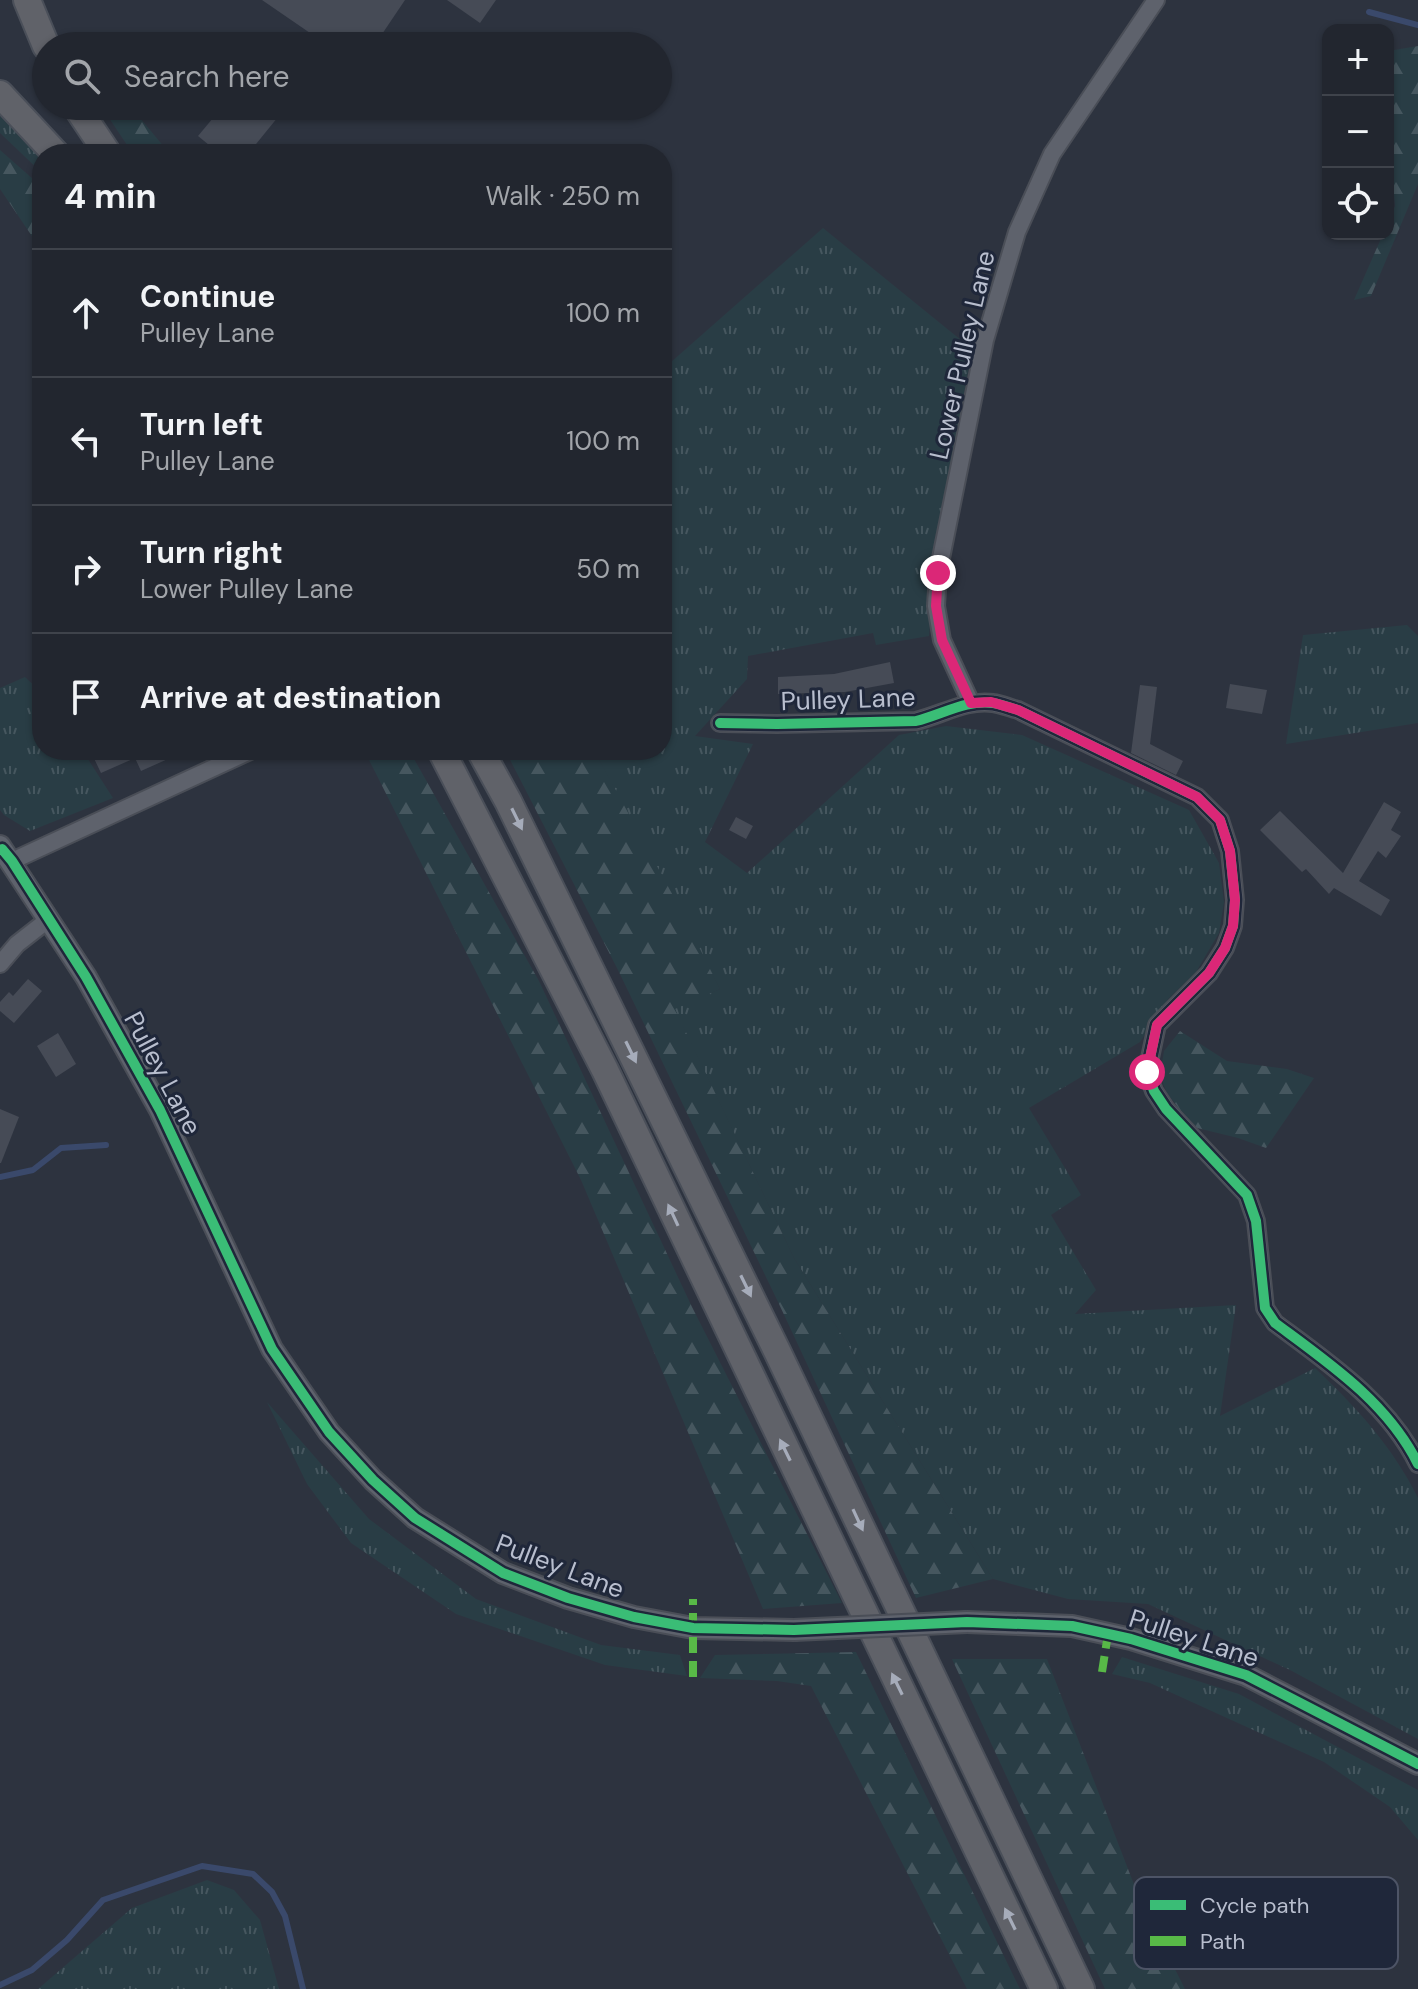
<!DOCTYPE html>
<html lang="en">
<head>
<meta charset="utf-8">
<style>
	body { margin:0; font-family:"DM Sans",sans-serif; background:#2e323b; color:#f1f3f6 }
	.controls { position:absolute; right:24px; top:24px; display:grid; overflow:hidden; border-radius:16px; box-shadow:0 2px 6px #0004 }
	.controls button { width:72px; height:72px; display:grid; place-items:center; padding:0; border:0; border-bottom:2px solid #3f434b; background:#22262f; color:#f1f3f6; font:40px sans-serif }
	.stop { position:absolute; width:24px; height:24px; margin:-18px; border:6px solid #db2777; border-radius:50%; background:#fff }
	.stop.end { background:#db2777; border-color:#fff; box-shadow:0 2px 8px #0008 }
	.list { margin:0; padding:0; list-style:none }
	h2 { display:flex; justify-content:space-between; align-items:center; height:104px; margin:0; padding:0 32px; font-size:34px }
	h2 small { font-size:26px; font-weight:400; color:#a2a5aa }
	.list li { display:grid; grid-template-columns:52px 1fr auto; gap:24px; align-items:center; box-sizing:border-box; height:128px; padding:0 32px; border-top:2px solid #3f434b }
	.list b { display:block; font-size:30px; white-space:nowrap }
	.list p { margin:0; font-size:26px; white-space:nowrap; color:#a2a5aa }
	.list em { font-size:26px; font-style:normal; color:#a2a5aa }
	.icon { flex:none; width:44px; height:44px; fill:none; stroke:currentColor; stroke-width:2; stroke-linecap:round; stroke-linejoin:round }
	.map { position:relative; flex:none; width:1418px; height:1989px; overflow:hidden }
	.search { position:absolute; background:#22262f; box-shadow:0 2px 6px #0004; left:32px; top:32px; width:640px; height:88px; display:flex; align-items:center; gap:20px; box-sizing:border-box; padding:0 28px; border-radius:44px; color:#a2a5aa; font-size:30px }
	.panel { position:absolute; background:#22262f; box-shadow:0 2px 6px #0004; left:32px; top:144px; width:640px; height:616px; border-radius:32px }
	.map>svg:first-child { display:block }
	.grass { fill:url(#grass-tufts) }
	.forest { fill:url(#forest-firs) }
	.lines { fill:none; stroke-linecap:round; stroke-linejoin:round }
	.stream { stroke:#3a496b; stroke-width:6 }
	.building { fill:#464b56 }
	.minor-casing { stroke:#4a4e57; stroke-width:20 }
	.tertiary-casing { stroke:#4a4e57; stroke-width:24 }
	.trunk-casing { stroke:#4a4f59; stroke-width:30 }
	.minor { stroke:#5e626c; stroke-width:16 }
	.tertiary { stroke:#5e626c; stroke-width:20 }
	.trunk { stroke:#606269; stroke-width:26 }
	.tertiary-bridge-casing { stroke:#4a4e57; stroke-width:24; stroke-linecap:butt }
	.tertiary-bridge { stroke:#5e626c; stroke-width:20 }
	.quiet { stroke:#58b947; stroke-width:8; stroke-dasharray:16 8; stroke-linecap:butt }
	.cycleway-casing { stroke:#1f273a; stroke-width:15 }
	.cycleway { stroke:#3abd76; stroke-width:10 }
	.oneway { fill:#a6acba }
	.route { stroke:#db2777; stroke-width:10 }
	.labels { text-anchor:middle; stroke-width:6; stroke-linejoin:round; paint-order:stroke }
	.street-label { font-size:26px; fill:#b8bece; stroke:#1f273a }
	.key { fill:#1f273a; stroke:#4d5466; stroke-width:2 }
	.key-label { font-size:22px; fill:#b8bece }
</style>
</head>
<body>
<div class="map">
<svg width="1418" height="1989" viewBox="0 0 1418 1989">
	<defs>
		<pattern id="grass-tufts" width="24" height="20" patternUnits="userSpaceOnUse" patternTransform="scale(2)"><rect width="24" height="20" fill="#293d45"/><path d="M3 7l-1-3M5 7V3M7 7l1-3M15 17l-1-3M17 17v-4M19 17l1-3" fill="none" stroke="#46575f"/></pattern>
		<pattern id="forest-firs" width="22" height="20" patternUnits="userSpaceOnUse" patternTransform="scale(2)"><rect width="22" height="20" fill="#293d45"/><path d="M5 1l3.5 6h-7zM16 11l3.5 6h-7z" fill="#46575f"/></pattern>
	</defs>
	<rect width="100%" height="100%" fill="#2d333f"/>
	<!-- grass -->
	<g class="grass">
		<path d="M0,116l42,42v15l-42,-40z"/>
		<path d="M823,228l149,121 -37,210 -6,77 -53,9 -3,-12 -125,23 -1,23 -52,57 58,8 -48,98 42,31 152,-138 47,-9 76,9 167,75 30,53 5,39 -5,31 -23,39 -28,27 -28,43 -111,66 52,87 -30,20 45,75 -21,24 161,-9 -16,111 95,-48c41,39 78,79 103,130v241l-128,-69 -142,-66 -80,-5 -75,-20 -199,-321 -120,-250 46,-19 -126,-239h68v-380z"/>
		<path d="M1407,625l11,11v87l-132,21 17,-109z"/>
		<path d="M25,677l17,16v57h45l-3,3 29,45 -83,33 -26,-16 -4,-5v-122z"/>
		<path d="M267,1402l102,117 107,80 125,46 79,10 7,21 -82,-11 -149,-51 -105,-71 -44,-59z"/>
		<path d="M1122,1657l117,37 179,96v50l-28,-33 -66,-45 -174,-79 -38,-9z"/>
		<path d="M207,1880l27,10 26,30 19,69h-241l94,-81z"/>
	</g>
	<!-- forest -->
	<g class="forest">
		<path d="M1418,46v138l-47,112 -17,4 29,-66h5v-11l7,-17 -7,-75v-80z"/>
		<path d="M112,106h18l40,48h-37l-24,-36z"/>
		<path d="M0,150l42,37v64l-42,-62z"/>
		<path d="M364,750h45l130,231 153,326 150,296 -79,6 -182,-429z"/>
		<path d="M505,750h89l83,153 43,86 -45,20 119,249 199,321 -77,19 -137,-294 -161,-334z"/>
		<path d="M1180,1031l47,30 60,8 27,9 -48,70 -28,-10 -45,-11 -26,-34 -7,-17 4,-25z"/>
		<path d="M856,1652l164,337h-53l-156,-303 -34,-5 -77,-3 15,-23z"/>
		<path d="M952,1659h95l93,241 45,89h-80z"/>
	</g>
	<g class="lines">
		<!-- stream -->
		<g class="stream">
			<path d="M1369,12l49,13"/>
			<path d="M0,1177l33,-7 28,-22 45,-3"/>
			<path d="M0,1985l32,-15 35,-30 36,-40 99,-34 51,8 19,18 13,24 18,73"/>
		</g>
	</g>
	<!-- building -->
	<g class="building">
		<path d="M262,0h143l-31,46h-45z"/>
		<path d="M447,0h49l-16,23z"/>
		<path d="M223,106h64l-39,48h-28l-22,-18z"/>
		<path d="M890,662l4,21 -49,9 -67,2v-17l56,-3z"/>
		<path d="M1230,684l37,6 -5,24 -36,-6z"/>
		<path d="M1140,685l17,2 -7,57 33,17 -7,14 -45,-22z"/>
		<path d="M90,750h98l-47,21 -6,-13 -34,15z"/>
		<path d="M1384,802l17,10 -10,18 10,6 -15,22 -8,-7 -19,30 31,19 -9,16 -47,-28 -5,6 -23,-25 -4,3 -42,-42 20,-19 63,62z"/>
		<path d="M736,817l17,9 -7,13 -17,-9z"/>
		<path d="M28,979l14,12 -28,32 -14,-12v-9l9,-10 4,4z"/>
		<path d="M58,1033l18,31 -20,13 -19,-31z"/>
		<path d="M0,1109l19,8 -18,46h-1z"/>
	</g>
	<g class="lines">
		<!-- minor casing -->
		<g class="minor-casing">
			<g id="minor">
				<path d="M971,703l-29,-63 -6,-34 2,-33 47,-233 32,-108 35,-78 104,-154"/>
				<path d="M720,723l57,1 139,-3c25,-6 51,-22 77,-18 8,1 17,5 25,7l179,87 23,23 10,31 5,49 -2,26 -8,22 -16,25 -52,52 -10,47 7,19 12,18 81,86 9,26 9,87 10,15c54,40 113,80 143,141"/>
				<path d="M12,861l240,-111"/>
				<path d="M0,964l17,-20 32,-25"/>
			</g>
		</g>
		<!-- tertiary casing -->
		<g class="tertiary-casing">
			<g id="tertiary">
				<path d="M0,846l86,131 74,133 112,239 57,83 44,48 42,38 88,55 65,25 66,19 59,11 101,2"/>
				<path d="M967,1622l105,4 59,13 115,36 172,89"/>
			</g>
		</g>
		<!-- trunk casing -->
		<g class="trunk-casing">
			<g id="trunk">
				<path d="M27,0l19,46"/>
				<path d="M0,94l56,60"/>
				<path d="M76,106l32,48"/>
				<path d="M441,750l164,320 439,919"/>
				<path d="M480,750l28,51 269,550 304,638"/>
			</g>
		</g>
		<!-- minor -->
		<use href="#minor" class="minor"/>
		<!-- tertiary -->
		<use href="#tertiary" class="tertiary"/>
		<!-- trunk -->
		<use href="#trunk" class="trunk"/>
		<!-- tertiary-bridge casing -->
		<g class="tertiary-bridge-casing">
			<path id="tertiary-bridge" d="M794,1630l173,-8"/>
		</g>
		<!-- tertiary-bridge -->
		<use href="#tertiary-bridge" class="tertiary-bridge"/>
		<!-- quiet -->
		<g class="quiet">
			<path d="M1102,1672l6,-38"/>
			<path d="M693,1677v-78"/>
		</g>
		<!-- cycleway casing -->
		<g class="cycleway-casing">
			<g id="cycleway">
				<path d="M720,723l57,1 139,-3c25,-6 51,-22 77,-18 8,1 17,5 25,7l179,87 23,23 10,31 5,49 -2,26 -8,22 -16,25 -52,52 -10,47 7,19 12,18 81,86 9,26 9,87 10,15c54,40 113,80 143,141"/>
				<path d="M0,850l2,-1 10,12 74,116 74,133 112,239 57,83 44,48 42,38 88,55 65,25 66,19 59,11 101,2 173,-8 105,4 59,13 115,36 172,89"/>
			</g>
		</g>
		<!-- cycleway -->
		<use href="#cycleway" class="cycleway"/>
	</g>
	<!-- one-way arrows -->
	<defs><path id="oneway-solid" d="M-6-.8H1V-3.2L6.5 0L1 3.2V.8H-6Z" transform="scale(2)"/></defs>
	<g class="oneway">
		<use href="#oneway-solid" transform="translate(517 819) rotate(64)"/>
		<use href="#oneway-solid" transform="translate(631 1052) rotate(64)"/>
		<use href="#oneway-solid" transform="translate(673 1215) rotate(-115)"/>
		<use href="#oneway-solid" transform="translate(746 1286) rotate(64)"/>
		<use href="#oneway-solid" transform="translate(785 1450) rotate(-116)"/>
		<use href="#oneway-solid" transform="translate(858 1520) rotate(65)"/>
		<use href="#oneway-solid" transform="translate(897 1684) rotate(-116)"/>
		<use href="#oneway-solid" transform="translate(1010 1919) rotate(-116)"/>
	</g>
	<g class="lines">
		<!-- route -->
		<path class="route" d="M938,573l-2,33 6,34 29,63 20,-1 27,8 179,87 23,23 10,31 5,49 -2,26 -8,22 -16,25 -52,52 -10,47"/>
	</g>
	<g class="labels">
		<!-- street labels -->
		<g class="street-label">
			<text transform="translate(962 355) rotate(-77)" y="9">Lower Pulley Lane</text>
			<text transform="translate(848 699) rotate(-2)" y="9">Pulley Lane</text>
			<text transform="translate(163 1073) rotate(62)" y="9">Pulley Lane</text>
			<text transform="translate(560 1566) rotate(21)" y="9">Pulley Lane</text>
			<text transform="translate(1194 1638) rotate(18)" y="9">Pulley Lane</text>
		</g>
	</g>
	<!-- legend -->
	<rect x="1134" y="1877" width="264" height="92" rx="12" class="key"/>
	<rect x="1150" y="1900" width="36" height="10" fill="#3abd76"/>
	<rect x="1150" y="1936" width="36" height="10" fill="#58b947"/>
	<g class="key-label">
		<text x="1200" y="1913">Cycle path</text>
		<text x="1200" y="1949">Path</text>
	</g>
</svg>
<div class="controls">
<button>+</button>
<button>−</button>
<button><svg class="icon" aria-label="locate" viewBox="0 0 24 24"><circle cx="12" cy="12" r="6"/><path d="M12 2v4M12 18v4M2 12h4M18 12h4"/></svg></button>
</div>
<div class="stop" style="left:1147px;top:1072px"></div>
<div class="stop end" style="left:938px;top:573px"></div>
<div class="search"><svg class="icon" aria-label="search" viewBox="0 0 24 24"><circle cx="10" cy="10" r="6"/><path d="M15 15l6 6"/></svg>Search here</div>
<section class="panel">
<h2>4 min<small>Walk · 250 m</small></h2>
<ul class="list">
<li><svg class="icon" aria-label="ahead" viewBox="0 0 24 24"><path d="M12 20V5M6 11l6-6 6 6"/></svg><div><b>Continue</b><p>Pulley Lane</p></div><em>100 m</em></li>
<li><svg class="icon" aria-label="left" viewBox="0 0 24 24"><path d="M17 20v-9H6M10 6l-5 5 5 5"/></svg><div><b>Turn left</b><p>Pulley Lane</p></div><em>100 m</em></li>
<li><svg class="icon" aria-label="right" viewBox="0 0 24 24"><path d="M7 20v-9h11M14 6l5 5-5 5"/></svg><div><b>Turn right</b><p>Lower Pulley Lane</p></div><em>50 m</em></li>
<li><svg class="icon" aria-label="arrive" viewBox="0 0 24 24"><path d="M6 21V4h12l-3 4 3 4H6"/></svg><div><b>Arrive at destination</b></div></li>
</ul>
</section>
</div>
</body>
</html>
